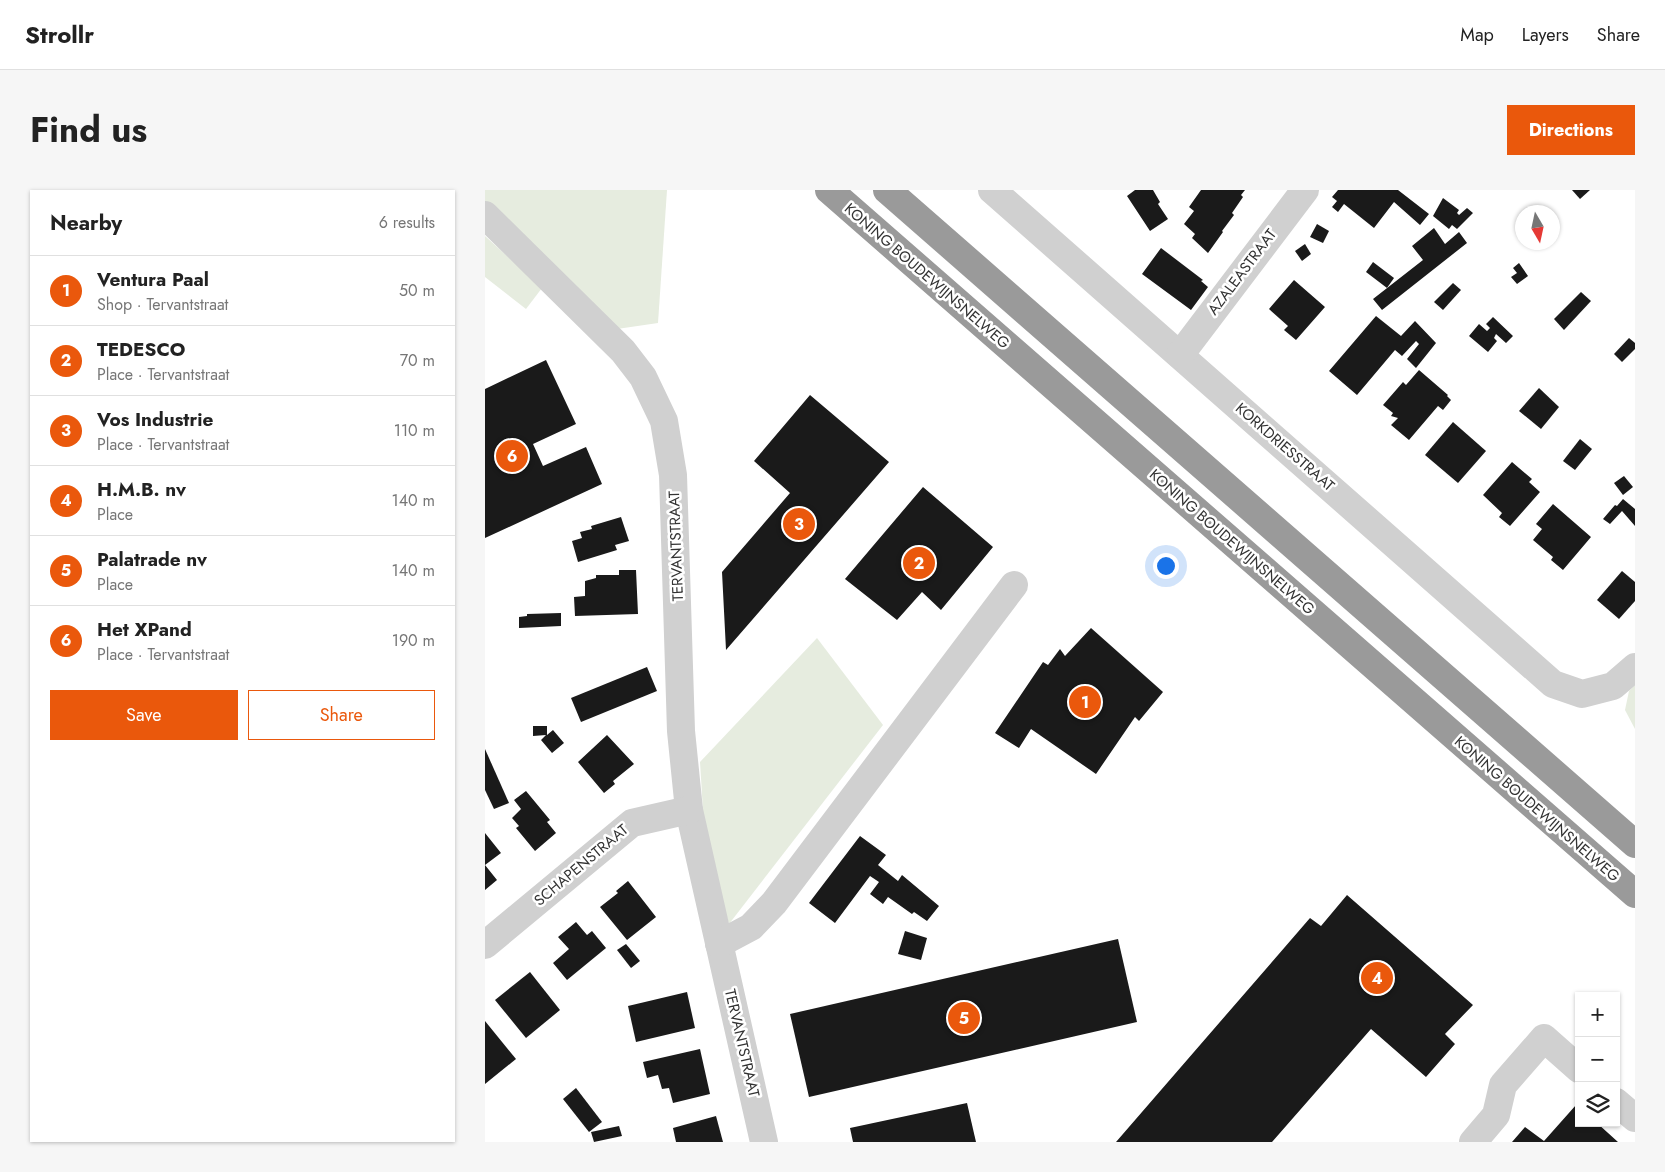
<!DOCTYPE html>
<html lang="en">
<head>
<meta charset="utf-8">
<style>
	body { margin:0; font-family:Jost,sans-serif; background:#f6f6f6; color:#222 }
	.controls { position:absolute; right:15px; bottom:15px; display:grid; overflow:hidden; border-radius:0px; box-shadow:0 1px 4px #0004 }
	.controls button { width:45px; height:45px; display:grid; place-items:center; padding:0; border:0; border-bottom:1px solid #e0e0e0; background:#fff; color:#222; font:25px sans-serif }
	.compass { position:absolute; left:1030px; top:15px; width:45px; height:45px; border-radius:50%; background:#fff; box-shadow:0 1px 4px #0004; rotate:171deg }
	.you { position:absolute; left:680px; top:375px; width:18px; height:18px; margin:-12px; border:4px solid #fff; border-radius:50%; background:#1a73e8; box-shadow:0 0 0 8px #1a73e833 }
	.badge { display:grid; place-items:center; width:32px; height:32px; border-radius:50%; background:#ea580c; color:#fff; font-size:16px; font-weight:700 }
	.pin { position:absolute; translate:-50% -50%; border:2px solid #fff; box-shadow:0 1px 5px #0006 }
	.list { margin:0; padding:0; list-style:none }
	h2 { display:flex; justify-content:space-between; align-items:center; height:65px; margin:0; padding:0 20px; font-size:21px }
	h2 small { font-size:16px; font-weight:400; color:#767676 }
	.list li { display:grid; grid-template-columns:32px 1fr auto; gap:15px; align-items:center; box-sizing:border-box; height:70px; padding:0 20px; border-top:1px solid #e0e0e0 }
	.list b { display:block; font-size:19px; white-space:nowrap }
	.list p { margin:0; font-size:16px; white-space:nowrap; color:#767676 }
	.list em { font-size:16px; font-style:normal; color:#767676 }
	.actions { display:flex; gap:10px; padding:15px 20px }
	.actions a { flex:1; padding:11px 0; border:1px solid #ea580c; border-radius:0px; text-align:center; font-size:18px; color:#ea580c }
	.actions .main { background:#ea580c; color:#fff }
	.icon { flex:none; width:28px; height:28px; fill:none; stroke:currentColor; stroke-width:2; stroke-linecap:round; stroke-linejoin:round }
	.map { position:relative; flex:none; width:1150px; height:952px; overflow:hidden; border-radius:0px }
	header { display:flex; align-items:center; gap:30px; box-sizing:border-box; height:70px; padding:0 25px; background:#fff; border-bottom:1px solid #e0e0e0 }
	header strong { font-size:24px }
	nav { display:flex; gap:28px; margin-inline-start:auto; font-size:18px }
	.intro { display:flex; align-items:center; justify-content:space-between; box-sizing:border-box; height:120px; padding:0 30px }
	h1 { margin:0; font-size:35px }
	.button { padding:12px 22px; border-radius:0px; background:#ea580c; color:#fff; font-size:18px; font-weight:700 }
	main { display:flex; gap:30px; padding:0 30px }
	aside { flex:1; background:#fff; border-radius:0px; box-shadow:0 1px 4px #0004 }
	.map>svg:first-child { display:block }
	.green { fill:#e6ecdf }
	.building { fill:#1a1a1a }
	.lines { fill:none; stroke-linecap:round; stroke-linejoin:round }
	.minor { stroke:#d0d0d0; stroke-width:28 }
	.highway { stroke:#9a9a9a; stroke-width:28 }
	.labels { text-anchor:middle; stroke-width:5; stroke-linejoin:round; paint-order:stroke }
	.street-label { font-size:15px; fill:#333; stroke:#fff }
</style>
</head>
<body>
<header>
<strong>Strollr</strong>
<nav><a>Map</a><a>Layers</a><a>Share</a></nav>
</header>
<div class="intro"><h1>Find us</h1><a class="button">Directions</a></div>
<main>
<aside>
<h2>Nearby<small>6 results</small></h2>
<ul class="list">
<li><span class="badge">1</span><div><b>Ventura Paal</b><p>Shop · Tervantstraat</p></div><em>50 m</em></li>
<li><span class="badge">2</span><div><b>TEDESCO</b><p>Place · Tervantstraat</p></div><em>70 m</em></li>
<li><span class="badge">3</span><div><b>Vos Industrie</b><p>Place · Tervantstraat</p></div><em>110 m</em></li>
<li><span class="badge">4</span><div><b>H.M.B. nv</b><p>Place</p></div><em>140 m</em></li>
<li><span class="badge">5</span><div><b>Palatrade nv</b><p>Place</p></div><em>140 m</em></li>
<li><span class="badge">6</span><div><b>Het XPand</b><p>Place · Tervantstraat</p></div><em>190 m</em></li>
</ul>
<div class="actions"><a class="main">Save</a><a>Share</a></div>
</aside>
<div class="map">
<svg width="1150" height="952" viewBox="0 0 1150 952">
	<rect width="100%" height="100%" fill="#fff"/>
	<!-- green -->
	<g class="green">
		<path d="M0,0h182l-9,133 -41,6 -132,-125z"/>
		<path d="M0,46l57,52 -16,21 -41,-32z"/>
		<path d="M332,448l66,87 -154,199 -12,-39 -13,-58 -4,-65z"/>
		<path d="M1150,495v44l-10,-19 4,-19z"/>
	</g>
	<!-- building -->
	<g class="building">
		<path d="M650,0h18l7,12 -2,2 10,15 -18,12 -23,-35z"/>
		<path d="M716,0h44l-4,5 2,2 -11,16 2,2 -12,16 1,1 -15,21 -16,-15 3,-4 -11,-10 10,-13 -5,-4z"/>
		<path d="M853,0h60l31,24 -9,11 -26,-23 -20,26 -30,-24 -6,8 -6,-5 5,-6 -5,-4z"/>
		<path d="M1087,0h18l-10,9z"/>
		<path d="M958,8l16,12 -2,3 2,2 8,-7 6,5 -16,16 -5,-4 -3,4 -16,-13z"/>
		<path d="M832,34l12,7 -6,12 -13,-6z"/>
		<path d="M949,38l11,16 14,-12 8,11 -85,67 -9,-11 50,-39 -11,-14z"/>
		<path d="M820,54l6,10 -9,7 -7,-10z"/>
		<path d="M676,58l42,32 -2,1 7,6 -17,23 -49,-36z"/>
		<path d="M888,72l21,16 -7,10 -21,-16z"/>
		<path d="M1034,73l9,13 -11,8 -6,-7 6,-4 -4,-5z"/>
		<path d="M809,90l31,27 -29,33 -12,-10 4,-4 -19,-17z"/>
		<path d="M968,93l8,7 -18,20 -9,-8z"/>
		<path d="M1096,102l10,9 -27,29 -10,-11z"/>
		<path d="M891,126l25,20 14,-15 21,22 -20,25 -9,-9 12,-15 -3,-3 -14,15 -7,-6 -38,45 -28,-24z"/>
		<path d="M1008,127l20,19 -7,7 -10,-9 -2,4 3,3 -9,11 -19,-16 10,-12 8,7 3,-3 -4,-4z"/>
		<path d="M1144,148l6,5v6l-13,13 -8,-8z"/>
		<path d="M61,170l30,64 -43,20 10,22 43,-19 16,37 -117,54v-149z"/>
		<path d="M934,180l29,25 -1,1 4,4 -8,10 -5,-4 -29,34 -18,-15 7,-7 -7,-2 2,-3 -10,-8 20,-23 3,3z"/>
		<path d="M1054,198l20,19 -18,22 -22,-18z"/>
		<path d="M325,205l79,67 -163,188 -4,-78 68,-79 -36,-32z"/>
		<path d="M968,232l33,29 -28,32 -33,-28z"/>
		<path d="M1095,249l12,10 -17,21 -12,-9z"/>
		<path d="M1027,272l20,17 -3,3 11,10 -30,34 -11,-9 3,-4 -19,-18z"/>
		<path d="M1139,286l9,11 -10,8 -9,-12z"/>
		<path d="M438,297l70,60 -52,63 -19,-18 -25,28 -52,-41z"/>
		<path d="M1138,309l12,10v17l-13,-15 -12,13 -7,-5 12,-14 2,1z"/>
		<path d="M1068,314l38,33 -28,33 -12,-10 2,-3 -20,-17 9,-11 -6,-5z"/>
		<path d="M136,327l8,24 -14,4 2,5 -39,12 -6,-21 10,-3 -2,-6 12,-3 -1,-3z"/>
		<path d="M134,380h17l2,44 -63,2 -1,-19 11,-1v-15l11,-3v-3h23z"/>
		<path d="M1137,381l13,11v19l-16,18 -22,-19z"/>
		<path d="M76,423v13l-42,2v-11l8,-1v-2z"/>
		<path d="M606,438l72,64 -24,29 -4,-4 -39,57 -65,-45 -12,19 -24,-15 48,-71 5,3 12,-16 5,7z"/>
		<path d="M162,477l10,24 -76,31 -10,-24z"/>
		<path d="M48,536h14v9l6,-5 11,13 -12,10 -11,-13 5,-5 -13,1z"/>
		<path d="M122,545l27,29 -21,17 2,3 -11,9 -26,-31z"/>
		<path d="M0,559l24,54 -15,6 -9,-19z"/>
		<path d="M41,601l24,29 -3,2 9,11 -21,18 -19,-23 3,-2 -7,-8 9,-9 -7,-9z"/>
		<path d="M0,643l16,20 -16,12 12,15 -12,10z"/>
		<path d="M375,646l26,19 -8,10 20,16 4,-6 37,31 -12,15 -13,-9 -2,2 -24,-17 -5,7 -13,-10 9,-12 -9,-6 -35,47 -26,-20z"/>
		<path d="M143,691l28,36 -29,23 -27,-33 18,-14 -2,-2z"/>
		<path d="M862,705l126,110 -28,29 10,10 -29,33 -55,-48 -99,113h-156l194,-224 11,8z"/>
		<path d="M91,732l11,13 5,-4 14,17 -39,32 -14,-17 16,-14 -11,-12z"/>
		<path d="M420,741l22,7 -6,22 -23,-6z"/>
		<path d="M633,749l19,83 -328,75 -19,-83z"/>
		<path d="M141,754l14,17 -9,7 -14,-18z"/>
		<path d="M45,782l30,38 -34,28 -31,-38z"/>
		<path d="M202,802l8,36 -59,14 -8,-36z"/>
		<path d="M0,831l31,38 -31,25z"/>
		<path d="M215,859l10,45 -37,9 -4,-15 -7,1 -4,-14 -11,3 -4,-16z"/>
		<path d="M91,898l26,34 -13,10 -26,-33z"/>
		<path d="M482,913l9,39h-123l-3,-14z"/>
		<path d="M1091,915l3,3v15h18l21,19h-106l13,-15 19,14z"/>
		<path d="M231,926l7,26h-47l-3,-14z"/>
		<path d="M134,936l3,10 -28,6 -3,-10z"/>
	</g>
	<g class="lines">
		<!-- minor -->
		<g class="minor">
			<path d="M507,0l561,494 29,10 31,-8 22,-19"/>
			<path d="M0,25l138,136 20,26 21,44 9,54 8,256 8,79 75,332"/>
			<path d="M695,165l125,-165"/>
			<path d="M234,754l32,-17 23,-24 240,-318"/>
			<path d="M0,755l147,-122 57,-13"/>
			<path d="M1131,912l19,16"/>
			<path d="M988,952l23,-27 7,-30 41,-47 35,31"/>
		</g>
		<!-- highway -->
		<g class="highway">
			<path d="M344,0l806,704"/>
			<path d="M402,0l748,654"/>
		</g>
	</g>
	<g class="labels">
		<!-- street labels -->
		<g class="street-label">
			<text transform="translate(757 82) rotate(-53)" y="5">AZALEASTRAAT</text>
			<text transform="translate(442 86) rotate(41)" y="5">KONING BOUDEWIJNSNELWEG</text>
			<text transform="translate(800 257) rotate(41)" y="5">KORKDRIESSTRAAT</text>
			<text transform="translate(747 352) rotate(41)" y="5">KONING BOUDEWIJNSNELWEG</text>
			<text transform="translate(191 356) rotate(-92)" y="5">TERVANTSTRAAT</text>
			<text transform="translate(1052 619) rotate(41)" y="5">KONING BOUDEWIJNSNELWEG</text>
			<text transform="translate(96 675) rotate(-40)" y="5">SCHAPENSTRAAT</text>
			<text transform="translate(257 853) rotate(77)" y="5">TERVANTSTRAAT</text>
		</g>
	</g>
</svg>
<div class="controls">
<button>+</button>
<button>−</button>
<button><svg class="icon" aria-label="layers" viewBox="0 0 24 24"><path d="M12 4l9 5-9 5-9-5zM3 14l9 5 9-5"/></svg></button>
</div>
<svg class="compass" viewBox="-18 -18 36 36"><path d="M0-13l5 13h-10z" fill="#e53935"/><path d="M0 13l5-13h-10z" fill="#767676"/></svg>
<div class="you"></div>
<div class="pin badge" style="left:600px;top:512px">1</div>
<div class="pin badge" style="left:434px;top:373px">2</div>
<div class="pin badge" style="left:314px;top:334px">3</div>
<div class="pin badge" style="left:892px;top:788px">4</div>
<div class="pin badge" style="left:479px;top:828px">5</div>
<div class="pin badge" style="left:27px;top:266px">6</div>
</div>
</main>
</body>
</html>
